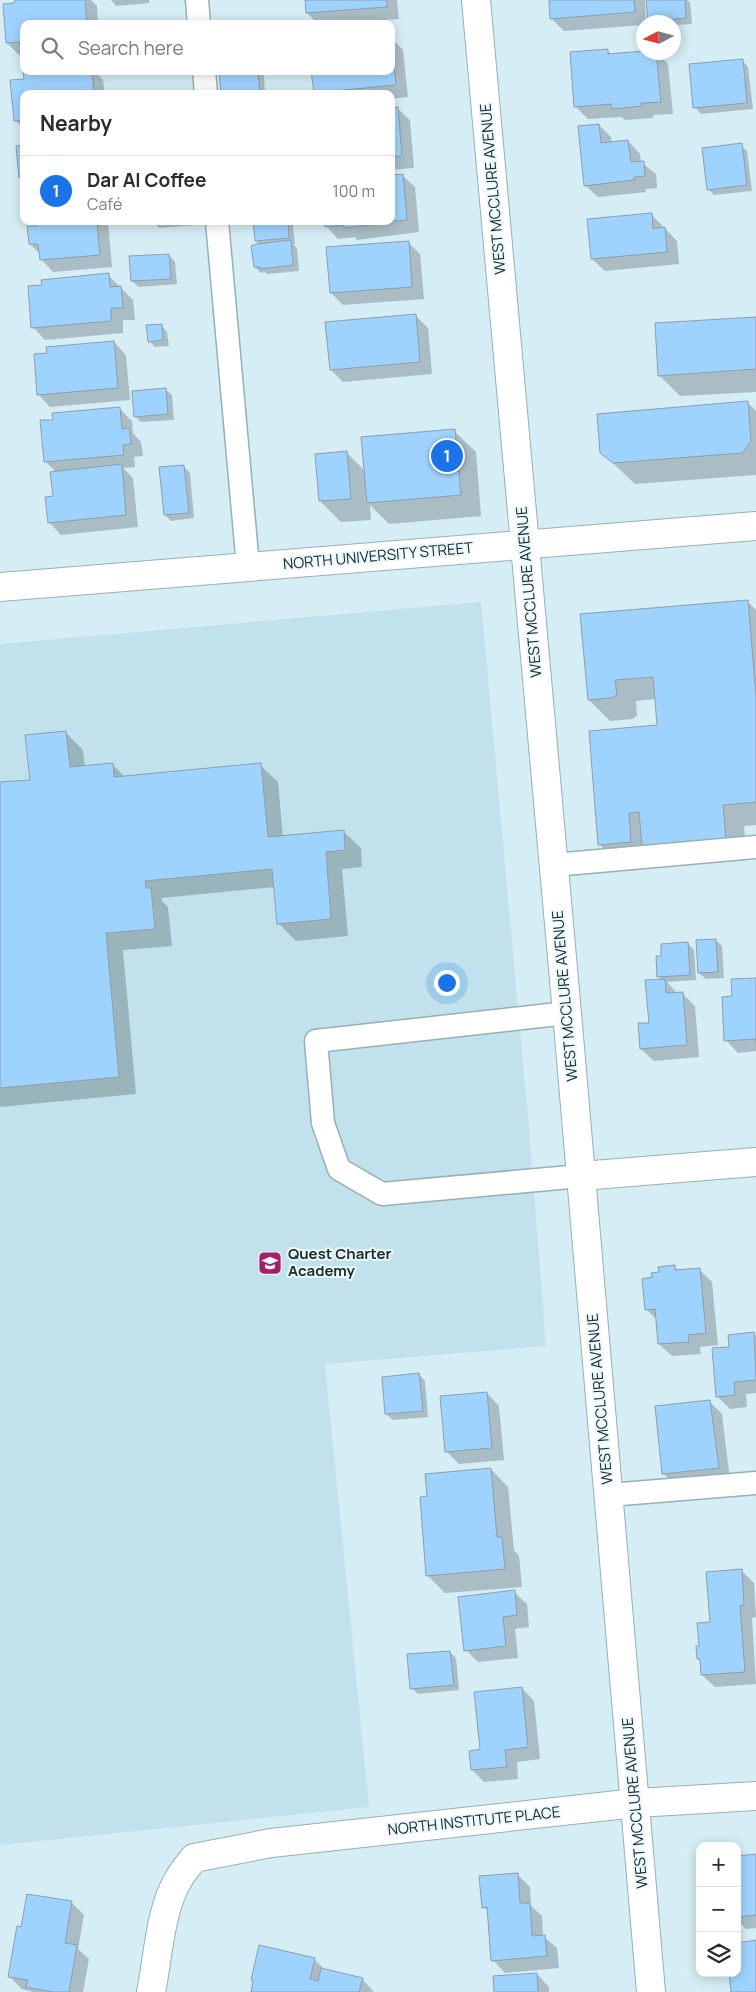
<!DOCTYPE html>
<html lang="en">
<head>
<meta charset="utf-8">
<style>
	body { margin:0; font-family:Manrope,sans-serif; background:#f7f7f7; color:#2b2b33 }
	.controls { position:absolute; right:15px; bottom:15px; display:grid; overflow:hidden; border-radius:10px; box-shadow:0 2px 12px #0003 }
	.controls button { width:45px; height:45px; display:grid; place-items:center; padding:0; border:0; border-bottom:1px solid #e1e1e2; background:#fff; color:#2b2b33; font:25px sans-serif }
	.compass { position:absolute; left:636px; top:15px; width:45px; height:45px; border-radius:50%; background:#fff; box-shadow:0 2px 12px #0003; rotate:264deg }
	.you { position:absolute; left:446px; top:982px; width:18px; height:18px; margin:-12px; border:4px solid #fff; border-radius:50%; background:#1a73e8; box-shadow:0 0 0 8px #1a73e833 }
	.badge { display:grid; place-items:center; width:32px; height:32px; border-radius:50%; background:#1a73e8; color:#fff; font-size:16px; font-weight:700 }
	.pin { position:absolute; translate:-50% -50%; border:2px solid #fff; box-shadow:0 1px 5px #0006 }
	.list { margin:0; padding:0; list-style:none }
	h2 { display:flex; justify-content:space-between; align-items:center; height:65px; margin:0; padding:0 20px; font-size:21px }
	h2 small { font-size:16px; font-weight:400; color:#7c7c81 }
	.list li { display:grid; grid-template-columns:32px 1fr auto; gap:15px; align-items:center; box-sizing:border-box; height:70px; padding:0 20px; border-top:1px solid #e1e1e2 }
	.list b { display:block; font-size:19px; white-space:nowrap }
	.list p { margin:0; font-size:16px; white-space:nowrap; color:#7c7c81 }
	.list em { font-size:16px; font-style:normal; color:#7c7c81 }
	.icon { flex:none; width:28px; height:28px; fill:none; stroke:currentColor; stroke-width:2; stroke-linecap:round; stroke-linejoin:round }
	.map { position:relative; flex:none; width:756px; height:1992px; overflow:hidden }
	.search { position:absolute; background:#fff; box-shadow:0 2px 12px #0003; left:20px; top:20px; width:375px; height:55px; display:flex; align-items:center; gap:12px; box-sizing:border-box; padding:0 18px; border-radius:10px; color:#7c7c81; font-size:19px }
	.panel { position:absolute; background:#fff; box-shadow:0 2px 12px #0003; left:20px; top:90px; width:375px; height:135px; border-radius:10px }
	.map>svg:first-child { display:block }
	.built { fill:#c1e2ec }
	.shadow { fill:#0003 }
	.building { fill:#9fd3ff; stroke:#8e9eac }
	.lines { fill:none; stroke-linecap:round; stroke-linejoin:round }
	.lane-casing { stroke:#98afb6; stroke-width:25 }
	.street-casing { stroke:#98afb6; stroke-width:30 }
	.secondary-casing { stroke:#98afb6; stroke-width:30 }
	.lane { stroke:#fff; stroke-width:22 }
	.street { stroke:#fff; stroke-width:28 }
	.secondary { stroke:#fff; stroke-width:28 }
	.labels { text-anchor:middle; stroke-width:4; stroke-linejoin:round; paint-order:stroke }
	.street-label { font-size:15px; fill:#212a2d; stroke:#eaf9fd }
	.poi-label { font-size:15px; font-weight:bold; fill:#212a2d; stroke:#eaf9fd; text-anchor:start }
</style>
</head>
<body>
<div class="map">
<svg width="756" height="1992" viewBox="0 0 756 1992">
	<rect width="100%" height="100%" fill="#d5edf5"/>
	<!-- built -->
	<path class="built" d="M481,602l48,527 17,217 -221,18 44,443 -369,38v-1201z"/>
	<!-- shadow -->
	<g class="shadow">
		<path d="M16,0h75l6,6 1,18h-74v31h-5l-12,-12z"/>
		<path d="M111,0h38v3l-33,3z"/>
		<path d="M306,0h91l2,19 -81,5 -11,-11z"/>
		<path d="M550,0h95l1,22h-2v3l-80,6 -12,-12z"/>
		<path d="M648,0h39l3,2 2,22 -18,1v-3h-23z"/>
		<path d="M391,38l12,12 5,47 -17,2v-5l-76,-1 76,-22z"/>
		<path d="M607,50l5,5 45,-3 11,12 5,50 -20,1v3l-28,2 -4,-3 -33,2 -12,-12z"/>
		<path d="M742,60l6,7 5,42 -52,5 -6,-7z"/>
		<path d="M50,71h45l8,9 2,14h-81v35l-9,-9 10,-40z"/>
		<path d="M109,71h35v2l-31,2z"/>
		<path d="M220,71h40l4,3 1,20h-43z"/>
		<path d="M397,108l13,12 4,48 -23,2v-61z"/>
		<path d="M599,125l12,12 1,6 16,-2 12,13 1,8 15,12 1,14 -12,1 1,3 -48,5 -13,-12z"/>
		<path d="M741,145l6,6 5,40 -38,4 -6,-6z"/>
		<path d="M402,175l13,12 4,45 -62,8 -2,-3 -17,2 -12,-13 -1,-5h66v-45z"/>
		<path d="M651,214l26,27 2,23 -74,7 -13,-12z"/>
		<path d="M38,221h70l4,46 -59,5 -12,-13 -1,-5 -10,-10 8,-17z"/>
		<path d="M153,221h45v4l-39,3z"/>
		<path d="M262,221h27l4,4 2,19h-2l4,4 2,23 -32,3 -2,-2 -4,1 -6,-6 4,-23 -3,-3z"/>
		<path d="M408,242l12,12 4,45 -81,6 -12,-12z"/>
		<path d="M169,255l6,7 2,22 -38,3 -7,-6z"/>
		<path d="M108,275l25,25 2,20h-12v13l-78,7 -12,-13z"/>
		<path d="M415,315l13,13 4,46 -89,8 -12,-12z"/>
		<path d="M756,318v74l-76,4 -21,-21z"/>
		<path d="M161,325l6,7 2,14 -14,1 -6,-6z"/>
		<path d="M114,342l12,13 4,45 -80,7 -12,-13z"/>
		<path d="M165,389l7,6 2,25 -33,2 -6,-6z"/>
		<path d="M747,402l9,9v64l-121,9 -33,-31z"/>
		<path d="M119,408l13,13 1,12 8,9 2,14 -9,1 1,10 -12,1 10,10 5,49 -77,8 -12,-13 5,-25 2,-25 -11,-11 9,-40z"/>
		<path d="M454,431l22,21 5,64 -92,8 -19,-19 1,15 -30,2 -21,-21 26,-49 19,19z"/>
		<path d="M184,467l6,6 4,45 -23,3 -6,-6z"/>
		<path d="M747,601l9,9v215l-12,1 3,34 -83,7 -13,-13 -30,12 -21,-21 59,-118 -3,-28 -20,2 1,15 -5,3 -22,2 -21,-21 -7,-84z"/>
		<path d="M66,733l17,17 2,17 27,-3 13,13 135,-12 18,17 5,55 60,-6 18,17 1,19 -20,2 6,67 -52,5 -18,-18 -3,-36 -113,11v3l6,6 4,39 -49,4 13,144 -136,13v-323l31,-3z"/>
		<path d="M716,940l6,6 2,32 -18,1 -7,-6z"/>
		<path d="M688,943l6,7 2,30 -29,2 10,11h5l13,13 4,51 -45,4 -13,-12 21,-69 -4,-4 5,-19z"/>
		<path d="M756,979v72l-18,2 -12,-13 7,-43z"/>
		<path d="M674,1266l5,5 20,-2 13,13 6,63 -18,2 1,7 -29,2 -13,-12 -2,-24 -11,-11 7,-30z"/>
		<path d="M754,1334l2,2v57l-10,1 1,13 -17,2 -13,-13 13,-48z"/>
		<path d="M419,1374l6,7 3,36 -35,3 -7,-6z"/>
		<path d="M487,1393l12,13 5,54 -45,4 -13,-13z"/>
		<path d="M709,1401l13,13 8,66 -54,6 -13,-13z"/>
		<path d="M491,1469l17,18 6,63 5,6 3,31 -77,6 -17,-17v-79z"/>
		<path d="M741,1570l13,13 2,34 -4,1 4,66 -41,3 -13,-12 -1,-13 -3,-3 2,-12z"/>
		<path d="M514,1592l13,12 2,23 -14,2 3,29 -40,4 -12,-12z"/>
		<path d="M450,1652l6,6 3,32 -41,4 -6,-6z"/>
		<path d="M522,1688l12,13 6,58 -23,3 1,17 -34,3 -12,-12 9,-20z"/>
		<path d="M756,1856v72l-10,1 -9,-9v-62z"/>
		<path d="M517,1874l13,13 1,19 11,10 1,20 14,12 2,20 -54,5 -12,-13 -4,-48 -6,-5z"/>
		<path d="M72,1903l12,12 -6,34 11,10 -6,33h-50l-11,-3 -13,-13 13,-47z"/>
		<path d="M314,1959l11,11 37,9 12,13h-122l2,-10z"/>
		<path d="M537,1974l12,13v5h-54z"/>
	</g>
	<!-- building -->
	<g class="building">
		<path d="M15,0h70l2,24h-63v21l-4,1 -1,-4 -13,1 -3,-39 11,-1z"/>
		<path d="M305,0h82v7l-81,6z"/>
		<path d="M549,0h85l1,12 -85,7z"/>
		<path d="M646,0h39l1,18 -38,4z"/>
		<path d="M391,36l5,49 -82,8 -3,-22h80z"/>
		<path d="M608,49v5l36,-3v1h12l5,50 -20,1 1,3 -30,3 -1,-5 -37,3 -4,-55z"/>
		<path d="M743,59l4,44 -54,5 -4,-44z"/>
		<path d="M36,71h56l2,23h-70v26l-10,1 -4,-41 14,-1 -1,-7z"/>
		<path d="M219,71h39l2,23h-39z"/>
		<path d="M391,107h7l4,49 -11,1z"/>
		<path d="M599,124l2,19 27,-3 3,22 13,-1 1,15 -11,1v3l-50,6 -6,-60z"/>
		<path d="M742,143l5,42 -40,5 -5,-42z"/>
		<path d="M24,145v33h-5l-3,-32z"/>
		<path d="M403,174l4,46 -16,1v-46z"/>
		<path d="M652,213l1,16 12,-2 2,25 -76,7 -4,-40z"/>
		<path d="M36,221h61l3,34 -60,5 -2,-16h-9l-2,-18h10z"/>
		<path d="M253,221h35l1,17 -34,3z"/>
		<path d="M324,221h65l-17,2v2l-28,3 -1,-3 -18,2z"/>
		<path d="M291,240l2,25 -33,4v-2h-6l-3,-21 6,-2z"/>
		<path d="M409,241l3,46 -82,6 -4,-46z"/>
		<path d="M169,254l2,25 -40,2 -2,-25z"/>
		<path d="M109,273l1,14 11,-1 2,22h-12v13l-80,7 -3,-42 14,-1 -1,-5z"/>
		<path d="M416,314l4,48 -90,8 -5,-48z"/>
		<path d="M756,317v52l-98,7 -3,-53z"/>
		<path d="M162,324l1,16 -15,2 -2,-17z"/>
		<path d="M114,341l4,47 -81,7 -3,-41 13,-1 -1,-6z"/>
		<path d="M166,388l2,26 -34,3 -2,-26z"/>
		<path d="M748,401l3,40 -9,12 -129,10 -13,-10 -3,-39z"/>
		<path d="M120,407l2,22 7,-1 2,16 -8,1 1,10 -80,7 -4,-42h13l-1,-7z"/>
		<path d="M455,429l6,66 -94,8 -6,-66z"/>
		<path d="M347,451l4,48 -32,2 -4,-47z"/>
		<path d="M122,464l4,51 -78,8 -3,-26 8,-1 -3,-24z"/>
		<path d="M184,465l5,48 -25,2 -5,-48z"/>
		<path d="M748,600l8,96v106l-33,3 3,34 -84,7 -3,-34 -10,1 2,29 -33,3 -9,-114 68,-6 -4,-48 -38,3 2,15 -6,3 -23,2 -8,-86z"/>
		<path d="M66,731l4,36 43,-4 1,14 147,-14 7,74 76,-7 1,20 -19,2 5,67 -54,5 -5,-55 -127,12 1,7h5l4,41 -49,4 13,144 -119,11v-306l30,-2 -5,-45z"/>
		<path d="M716,939l2,33 -20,1 -2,-33z"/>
		<path d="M688,942l2,33 -33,2 -1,-21h5v-12z"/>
		<path d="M756,978v65v-4l-32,2 -2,-44 10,-1 -1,-17z"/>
		<path d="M665,979l1,14 17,-1 4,53 -47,4 -2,-26h11l-4,-43z"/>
		<path d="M675,1265v5l25,-2 6,65 -18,2 1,7 -31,2 -3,-35 -10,1 -3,-31 10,-2 -1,-4 8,-1 -1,-5z"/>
		<path d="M754,1332l2,48 -22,2 1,13 -19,2 -4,-49 17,-1 -1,-12z"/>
		<path d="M419,1373l4,38 -38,3 -3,-37z"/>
		<path d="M487,1392l5,56 -47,4 -5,-56z"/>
		<path d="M710,1400l9,68 -57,6 -7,-68z"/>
		<path d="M491,1468l6,69h5l3,32 -79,7 -6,-79 7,-1 -2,-22z"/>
		<path d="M742,1569l2,36 -4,1 5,66 -44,3 -1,-16h-3l-1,-13h3l-2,-23 13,-1 -4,-50z"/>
		<path d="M515,1590l2,25 -14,2 3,29 -42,5 -6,-54z"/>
		<path d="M450,1651l4,34 -44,4 -3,-35z"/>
		<path d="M522,1687l6,60 -23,3 2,17 -36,3 -2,-19 11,-2 -6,-57z"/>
		<path d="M756,1854v61l-19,2v-61z"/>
		<path d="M518,1873l2,30h10l2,33 13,-1 2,21 -56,5 -4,-54 -5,1 -3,-32z"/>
		<path d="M27,1894l45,7 -7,42 12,2 -8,47h-16l-27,-5 2,-7 -20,-3 9,-51 4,1z"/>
		<path d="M756,1940v52h-25l-2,-19h8v-30z"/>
		<path d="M259,1945l56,13 -5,21 8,2 3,-13 42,10 -4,14h-108l2,-11 -2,-1z"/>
		<path d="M537,1973l1,19h-44l-1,-16z"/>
	</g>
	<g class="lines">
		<!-- lane casing -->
		<g class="lane-casing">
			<g id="lane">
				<path d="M197,0l2,24"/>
				<path d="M204,71l2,23"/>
				<path d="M217,221l31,346"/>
				<path d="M554,865l202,-18"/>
				<path d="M567,1013l-251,28 7,82 16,46 43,25 199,-18"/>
				<path d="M609,1495l147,-12"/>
			</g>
		</g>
		<!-- street casing -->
		<g class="street-casing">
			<g id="street">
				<path d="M581,1176l175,-14"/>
				<path d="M151,1992c7,-34 9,-82 27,-112 4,-8 11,-15 16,-22l77,-15 365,-40 120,-7"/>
			</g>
		</g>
		<!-- secondary casing -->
		<g class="secondary-casing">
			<g id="secondary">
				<path d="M476,0l91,1013 84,979"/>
				<path d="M0,587l756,-61"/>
			</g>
		</g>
		<!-- lane -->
		<use href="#lane" class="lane"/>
		<!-- street -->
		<use href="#street" class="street"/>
		<!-- secondary -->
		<use href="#secondary" class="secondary"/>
	</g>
	<!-- icons -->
	<defs>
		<g id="school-square" transform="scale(1.25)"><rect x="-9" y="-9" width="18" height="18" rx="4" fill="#a41e69" stroke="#eaf9fd"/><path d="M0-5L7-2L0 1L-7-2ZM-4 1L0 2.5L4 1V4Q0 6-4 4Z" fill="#fff"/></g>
	</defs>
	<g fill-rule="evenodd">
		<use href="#school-square" x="270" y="1263"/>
	</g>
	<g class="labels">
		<!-- street labels -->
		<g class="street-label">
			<text transform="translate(493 189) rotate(-95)" y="5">WEST MCCLURE AVENUE</text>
			<text transform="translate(378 556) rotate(-5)" y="5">NORTH UNIVERSITY STREET</text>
			<text transform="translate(529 592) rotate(-95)" y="5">WEST MCCLURE AVENUE</text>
			<text transform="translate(565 996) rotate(-95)" y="5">WEST MCCLURE AVENUE</text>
			<text transform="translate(600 1399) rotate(-95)" y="5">WEST MCCLURE AVENUE</text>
			<text transform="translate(635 1803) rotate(-95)" y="5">WEST MCCLURE AVENUE</text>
			<text transform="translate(474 1821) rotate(-6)" y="5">NORTH INSTITUTE PLACE</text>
		</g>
		<!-- poi labels -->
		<g class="poi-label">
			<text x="288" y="1259">Quest Charter<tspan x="288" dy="17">Academy</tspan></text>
		</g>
	</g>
</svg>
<div class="controls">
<button>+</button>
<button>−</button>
<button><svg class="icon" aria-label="layers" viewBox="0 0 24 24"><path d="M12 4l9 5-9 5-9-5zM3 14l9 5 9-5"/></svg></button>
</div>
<svg class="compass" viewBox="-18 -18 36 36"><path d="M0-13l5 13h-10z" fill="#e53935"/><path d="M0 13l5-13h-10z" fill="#7c7c81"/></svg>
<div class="you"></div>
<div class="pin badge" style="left:447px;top:456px">1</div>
<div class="search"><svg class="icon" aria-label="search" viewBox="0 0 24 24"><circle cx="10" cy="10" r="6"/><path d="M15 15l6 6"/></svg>Search here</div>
<section class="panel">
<h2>Nearby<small></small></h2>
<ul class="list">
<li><span class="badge">1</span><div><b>Dar Al Coffee</b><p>Café</p></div><em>100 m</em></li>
</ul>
</section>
</div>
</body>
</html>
